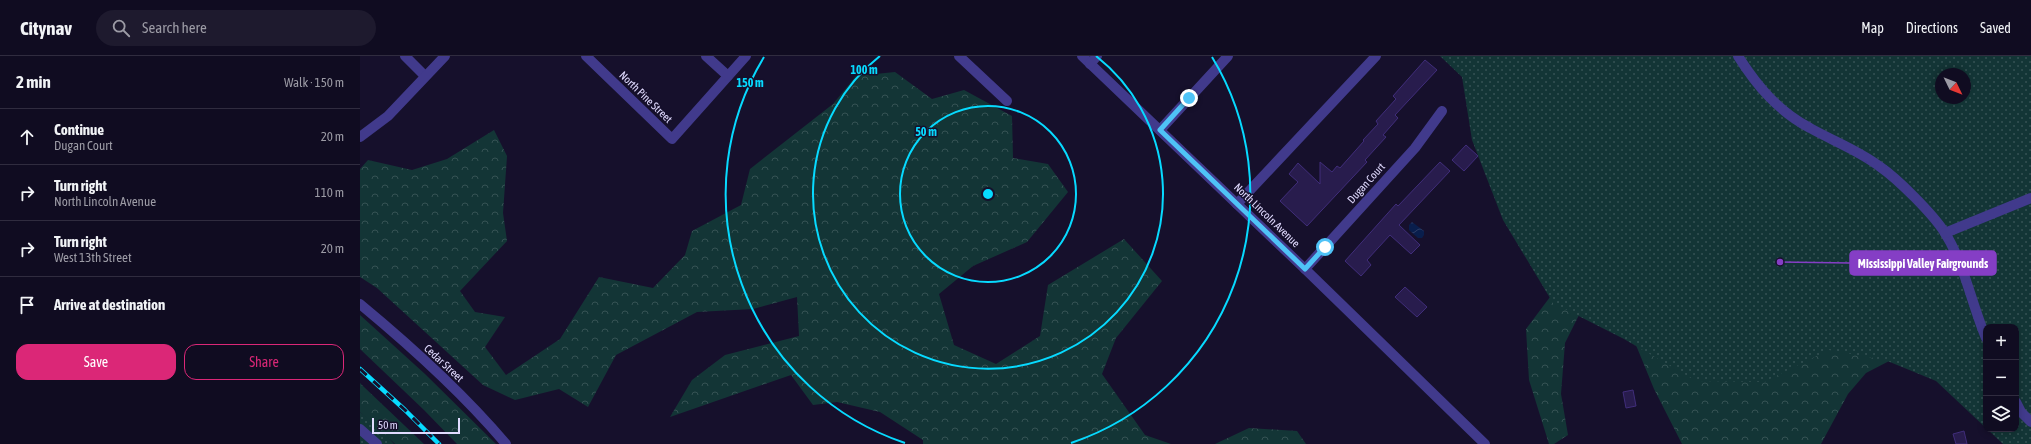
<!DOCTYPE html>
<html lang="en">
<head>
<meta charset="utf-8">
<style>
	body { margin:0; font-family:"Asap Condensed",sans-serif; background:#1e1a2e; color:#f1f3f6 }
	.controls { position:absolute; right:12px; bottom:12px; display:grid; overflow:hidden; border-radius:8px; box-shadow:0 2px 6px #0003 }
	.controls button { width:36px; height:36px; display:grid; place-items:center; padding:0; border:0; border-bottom:1px solid #302c3f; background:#100c21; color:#f1f3f6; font:20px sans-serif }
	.compass { position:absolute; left:1575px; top:12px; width:36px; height:36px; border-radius:50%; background:#100c21; box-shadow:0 2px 6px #0003; rotate:133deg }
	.scale { position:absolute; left:12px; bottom:10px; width:88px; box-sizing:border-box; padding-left:4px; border:2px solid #e1dbff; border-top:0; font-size:11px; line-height:14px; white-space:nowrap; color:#e1dbff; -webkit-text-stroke:3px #16102c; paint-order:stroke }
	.stop { position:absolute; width:12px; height:12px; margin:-9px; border:3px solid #4fc3f7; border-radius:50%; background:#fff }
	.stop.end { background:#4fc3f7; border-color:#fff; box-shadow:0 1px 4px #0008 }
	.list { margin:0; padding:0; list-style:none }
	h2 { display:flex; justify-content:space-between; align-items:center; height:52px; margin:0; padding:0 16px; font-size:17px }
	h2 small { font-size:13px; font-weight:400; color:#9c9ba5 }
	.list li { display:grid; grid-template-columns:26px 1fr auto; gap:12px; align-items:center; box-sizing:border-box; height:56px; padding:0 16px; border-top:1px solid #302c3f }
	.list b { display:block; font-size:15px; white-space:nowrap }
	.list p { margin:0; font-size:13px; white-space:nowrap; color:#9c9ba5 }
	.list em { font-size:13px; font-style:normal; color:#9c9ba5 }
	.actions { display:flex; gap:8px; padding:12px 16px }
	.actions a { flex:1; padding:9px 0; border:1px solid #db2777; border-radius:12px; text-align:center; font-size:14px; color:#db2777 }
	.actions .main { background:#db2777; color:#fff }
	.icon { flex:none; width:22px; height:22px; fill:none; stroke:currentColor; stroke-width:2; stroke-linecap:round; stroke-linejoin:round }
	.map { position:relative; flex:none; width:1671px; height:388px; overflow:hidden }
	header { display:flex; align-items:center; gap:24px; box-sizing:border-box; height:56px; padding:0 20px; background:#100c21; border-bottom:1px solid #302c3f }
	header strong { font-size:19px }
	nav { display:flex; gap:22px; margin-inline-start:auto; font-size:14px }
	.search { width:280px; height:36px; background:#1e1a2e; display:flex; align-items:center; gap:10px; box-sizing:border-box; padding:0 14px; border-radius:22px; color:#9c9ba5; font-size:15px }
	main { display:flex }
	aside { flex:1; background:#100c21 }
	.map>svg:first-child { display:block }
	.forest { fill:url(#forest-crowns) }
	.park { fill:url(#park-dots); fill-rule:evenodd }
	.water { fill:url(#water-waves) }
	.building { fill:#281c4d; stroke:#402d7a }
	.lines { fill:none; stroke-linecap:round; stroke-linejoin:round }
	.minor { stroke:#413a8c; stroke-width:10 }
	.rail-casing { stroke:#07daff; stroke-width:4.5 }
	.rail { stroke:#16102c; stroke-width:3; stroke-dasharray:9; stroke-linecap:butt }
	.route { stroke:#4fc3f7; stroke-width:5 }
	.ring { fill:none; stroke:#07daff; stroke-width:2 }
	.labels { text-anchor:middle; stroke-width:3; stroke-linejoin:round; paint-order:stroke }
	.street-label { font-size:11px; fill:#e1dbff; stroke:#16102c }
	.centre { fill:#07daff; stroke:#16102c; stroke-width:2 }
	.ring-label { font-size:12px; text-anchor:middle; font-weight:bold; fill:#07daff; stroke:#16102c; stroke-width:3; stroke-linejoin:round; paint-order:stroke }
	.leader { fill:none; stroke:#853ec5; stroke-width:1.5 }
	.callout-dot { fill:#853ec5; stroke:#16102c; stroke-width:1.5 }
	.callout { fill:#853ec5; stroke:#853ec5; stroke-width:1.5 }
	.callout-label { font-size:12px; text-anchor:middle; font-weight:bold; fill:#fff }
</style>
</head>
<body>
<header>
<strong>Citynav</strong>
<div class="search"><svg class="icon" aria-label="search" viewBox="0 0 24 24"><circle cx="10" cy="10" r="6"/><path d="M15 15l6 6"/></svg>Search here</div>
<nav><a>Map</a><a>Directions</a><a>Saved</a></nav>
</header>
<main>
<aside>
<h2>2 min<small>Walk · 150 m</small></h2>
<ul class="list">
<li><svg class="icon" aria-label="ahead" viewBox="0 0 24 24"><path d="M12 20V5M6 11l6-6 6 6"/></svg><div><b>Continue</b><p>Dugan Court</p></div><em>20 m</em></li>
<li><svg class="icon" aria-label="right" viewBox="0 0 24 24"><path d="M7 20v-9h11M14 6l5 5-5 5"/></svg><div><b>Turn right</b><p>North Lincoln Avenue</p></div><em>110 m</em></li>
<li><svg class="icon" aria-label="right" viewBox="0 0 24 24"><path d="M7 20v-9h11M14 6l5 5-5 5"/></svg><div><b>Turn right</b><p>West 13th Street</p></div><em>20 m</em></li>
<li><svg class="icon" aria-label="arrive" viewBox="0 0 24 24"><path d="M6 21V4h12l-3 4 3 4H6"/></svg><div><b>Arrive at destination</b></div></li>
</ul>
<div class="actions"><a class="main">Save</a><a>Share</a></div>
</aside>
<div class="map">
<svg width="1671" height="388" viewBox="0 0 1671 388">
	<defs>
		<pattern id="forest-crowns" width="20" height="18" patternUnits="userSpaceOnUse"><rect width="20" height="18" fill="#133536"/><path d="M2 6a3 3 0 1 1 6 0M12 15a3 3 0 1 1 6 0" fill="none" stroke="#355254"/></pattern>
		<pattern id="park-dots" width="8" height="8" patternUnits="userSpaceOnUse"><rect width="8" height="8" fill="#133536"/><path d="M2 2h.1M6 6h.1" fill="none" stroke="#355254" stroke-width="1.8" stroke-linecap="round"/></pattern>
		<pattern id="water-waves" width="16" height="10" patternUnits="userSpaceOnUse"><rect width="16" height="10" fill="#091e4c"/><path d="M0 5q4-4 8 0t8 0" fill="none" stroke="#2d3e67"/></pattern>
	</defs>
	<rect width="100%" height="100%" fill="#16102c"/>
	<!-- forest -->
	<g class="forest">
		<path d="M535,16l37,27 32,-9 48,26 1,42 35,6 20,28 -41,50 -54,24 -34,28 15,51 42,19 44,-28 8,-51 76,-46 38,42 -46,57 -14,36 43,61 26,9h-248v-4l-43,-28 -43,-10 -24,3 -22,-30 -121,42 22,-37 33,-25 74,-19 -2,-39 -44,12 -56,3 -81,43 -28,52 -29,-18 -44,11 -32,-15 -106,-97 -17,-11v-108l8,-9 44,10 35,-11 47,-29 13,26 -4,57 4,28 -47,50 15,21 30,5 -20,30 21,28 54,-36 39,-62 54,11 32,-33 7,-24 49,-26 9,-36 83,-65 23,-28z"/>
		<path d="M1196,233l266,35 73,34 -29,15 -18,21 -27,50h-139l-28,-55 -23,-56 -48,-26 -18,36 -4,51 7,41 -14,9h-5l-20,-64 -3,-51z"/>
		<path d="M0,259l65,59 71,70h-39l-33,-34 -64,-61z"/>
		<path d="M0,327l4,4 60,57h-29l-35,-32z"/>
		<path d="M889,372l48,3 9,13h-91z"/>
	</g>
	<!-- park -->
	<g class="park">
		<path d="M1080,0h591v388h-28l-16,-15h29v-102h-30v101l-50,-47 -51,-21 -56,-10 -65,32 -68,-1 -72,-42 -71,-36 -50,-83 -31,-80 -10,-63zM1581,18h24v24h-24z"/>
		<path d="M0,356l20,16 14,16h-34z"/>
	</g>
	<!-- water -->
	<path class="water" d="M1052,166l12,9v4l-2,3h-4l-9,-8v-5z"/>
	<!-- building -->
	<g class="building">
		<path d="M1065,4l12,10 -42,45 3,3 -15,17 3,2 -21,23 2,2 -60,64 -27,-25 18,-19 -9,-8 9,-11 22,21v-22l12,10 5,-6 3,2 24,-27 -1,-1 15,-16 -2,-3 20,-22 -3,-3z"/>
		<path d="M1106,89l12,11 -14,15 -12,-11z"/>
		<path d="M1080,106l10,9 -51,54 21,20 -9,9 -21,-19 -23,25 4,5 -10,11 -16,-15 51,-57 2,2z"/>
		<path d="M1045,231l22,20 -10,10 -22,-20z"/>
		<path d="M1273,334l3,16 -10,2 -3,-16z"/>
		<path d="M1604,375l3,13h-11l-3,-10z"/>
	</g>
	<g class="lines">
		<!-- minor -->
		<g class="minor">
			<path d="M45,0l20,20"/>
			<path d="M226,0l86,83 74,-83"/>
			<path d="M346,0l22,20"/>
			<path d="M599,0l48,45"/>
			<path d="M722,0l223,213 180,175"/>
			<path d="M1378,0c19,30 40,55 72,72 23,13 48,22 69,38 19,13 54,48 66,67 19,30 27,72 41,105"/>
			<path d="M730,8l7,-8"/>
			<path d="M800,74l68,-74"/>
			<path d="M0,81l28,-21 57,-60"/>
			<path d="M877,148l139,-148"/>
			<path d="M1585,177l86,-35"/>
			<path d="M945,213l110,-121 27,-37"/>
			<path d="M0,248c52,43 103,89 146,140"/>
			<path d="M1656,346l5,10 10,10"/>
			<path d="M0,373l17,15"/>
		</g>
		<!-- rail casing -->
		<g class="rail-casing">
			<path id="rail" d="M0,313l45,41 34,34"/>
		</g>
		<!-- rail -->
		<use href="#rail" class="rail"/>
	</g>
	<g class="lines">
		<!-- route -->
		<path class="route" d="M829,42l-29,32 145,139 20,-22"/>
	</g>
	<!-- distance rings -->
	<g class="ring">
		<circle cx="628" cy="138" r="88"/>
		<path d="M736 0A175 175 0 1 1 520 0"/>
		<path d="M545 387A263 263 0 0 1 404 1M852 1A263 263 0 0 1 711 387"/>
	</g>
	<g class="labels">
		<!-- street labels -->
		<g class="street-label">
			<text transform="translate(286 41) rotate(44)" y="4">North Pine Street</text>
			<text transform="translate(1006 127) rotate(-48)" y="4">Dugan Court</text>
			<text transform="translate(907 159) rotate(44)" y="4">North Lincoln Avenue</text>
			<text transform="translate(84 307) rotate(43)" y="4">Cedar Street</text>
		</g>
	</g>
	<circle cx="628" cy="138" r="6" class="centre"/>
	<g class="ring-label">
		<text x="504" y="18">100 m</text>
		<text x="390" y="31">150 m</text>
		<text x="566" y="80">50 m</text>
	</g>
	<!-- callouts -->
	<path class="leader" d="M1420 206L1490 207"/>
	<circle class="callout-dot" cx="1420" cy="206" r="4"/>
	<rect class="callout" x="1490" y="195" width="146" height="24" rx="4"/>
	<g class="callout-label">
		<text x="1563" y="212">Mississippi Valley Fairgrounds</text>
	</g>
</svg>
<div class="controls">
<button>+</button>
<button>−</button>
<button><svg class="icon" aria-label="layers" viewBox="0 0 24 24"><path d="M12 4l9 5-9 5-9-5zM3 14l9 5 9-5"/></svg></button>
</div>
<svg class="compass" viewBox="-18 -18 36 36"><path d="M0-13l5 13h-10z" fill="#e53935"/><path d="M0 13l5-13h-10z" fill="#9c9ba5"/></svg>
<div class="scale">50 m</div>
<div class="stop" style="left:965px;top:191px"></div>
<div class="stop end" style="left:829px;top:42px"></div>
</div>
</main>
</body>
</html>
